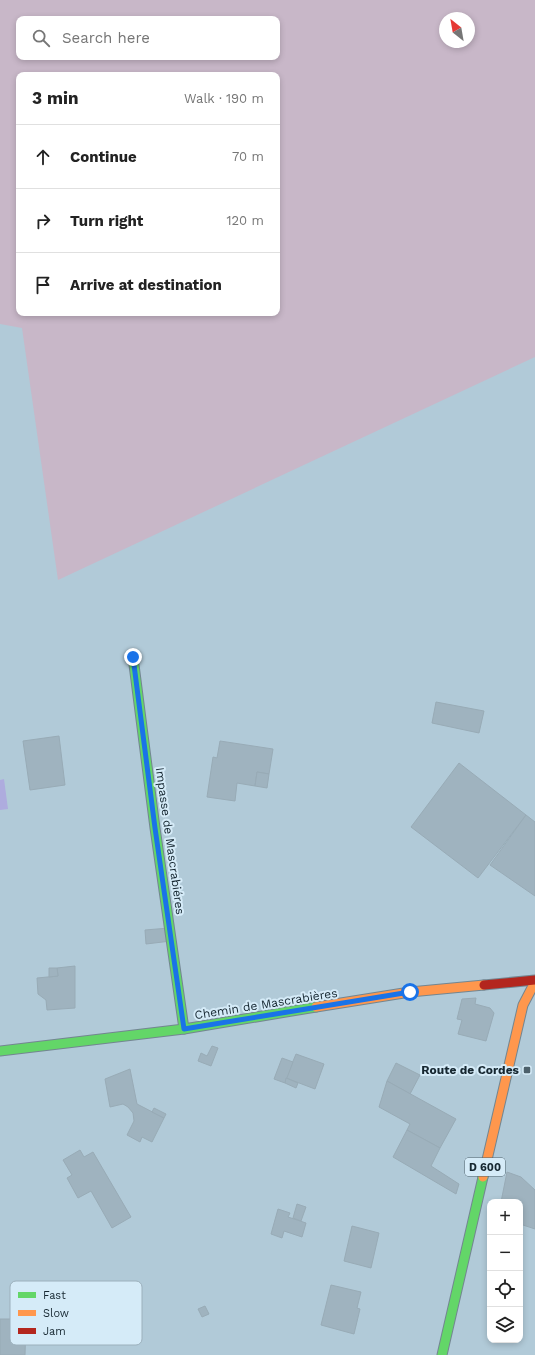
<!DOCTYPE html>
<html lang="en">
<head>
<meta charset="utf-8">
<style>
	body { margin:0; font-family:"Work Sans",sans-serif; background:#f2f2f2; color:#222 }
	.controls { position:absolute; right:12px; bottom:12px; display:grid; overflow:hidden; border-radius:8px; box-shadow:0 2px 6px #0003 }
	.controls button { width:36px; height:36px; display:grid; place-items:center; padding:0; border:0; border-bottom:1px solid #e0e0e0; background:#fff; color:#222; font:20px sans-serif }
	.compass { position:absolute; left:439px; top:12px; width:36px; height:36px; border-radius:50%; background:#fff; box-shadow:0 2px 6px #0003; rotate:329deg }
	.stop { position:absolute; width:12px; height:12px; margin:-9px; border:3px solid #1a73e8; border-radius:50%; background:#fff }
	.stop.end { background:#1a73e8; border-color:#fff; box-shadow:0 1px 4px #0008 }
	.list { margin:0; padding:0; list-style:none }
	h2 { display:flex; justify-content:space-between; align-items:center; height:52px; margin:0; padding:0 16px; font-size:17px }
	h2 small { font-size:13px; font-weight:400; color:#767676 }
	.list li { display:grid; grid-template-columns:26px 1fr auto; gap:12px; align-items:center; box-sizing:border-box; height:64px; padding:0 16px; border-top:1px solid #e0e0e0 }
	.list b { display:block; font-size:15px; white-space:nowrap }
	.list em { font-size:13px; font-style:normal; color:#767676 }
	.icon { flex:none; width:22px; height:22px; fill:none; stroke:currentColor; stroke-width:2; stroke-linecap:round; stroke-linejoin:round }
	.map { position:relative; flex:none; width:535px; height:1355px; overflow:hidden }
	.search { position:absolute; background:#fff; box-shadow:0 2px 6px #0003; left:16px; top:16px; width:264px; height:44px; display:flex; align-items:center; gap:10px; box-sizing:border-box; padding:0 14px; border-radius:8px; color:#767676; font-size:15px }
	.panel { position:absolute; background:#fff; box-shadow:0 2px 6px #0003; left:16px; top:72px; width:264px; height:244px; border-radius:8px }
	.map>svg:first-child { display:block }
	.green { fill:#c8b7c8; fill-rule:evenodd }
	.water { fill:#aeacde }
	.building { fill:#9fb3bf; stroke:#98abb6 }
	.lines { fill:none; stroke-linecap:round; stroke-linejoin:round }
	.fast-casing { stroke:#738691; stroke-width:11 }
	.slow-casing { stroke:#738691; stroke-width:11 }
	.jam-casing { stroke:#738691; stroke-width:11 }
	.fast { stroke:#63d668; stroke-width:9 }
	.slow { stroke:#ff974d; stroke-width:9 }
	.jam { stroke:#b3261e; stroke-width:9 }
	.route { stroke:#1a73e8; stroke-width:5 }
	.poi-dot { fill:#4c606b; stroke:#d5ebf8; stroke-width:1.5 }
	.labels { text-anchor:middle; stroke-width:4; stroke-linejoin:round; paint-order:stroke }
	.shield { fill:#d5ebf8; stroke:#4f626d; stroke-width:1 }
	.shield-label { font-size:11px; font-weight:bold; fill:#162731 }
	.street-label { font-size:12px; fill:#162731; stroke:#d5ebf8 }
	.poi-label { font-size:12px; font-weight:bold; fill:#162731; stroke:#d5ebf8; text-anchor:end }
	.key { fill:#d5ebf8; stroke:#9cb0bc; stroke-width:1 }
	.key-label { font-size:11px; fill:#162731 }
</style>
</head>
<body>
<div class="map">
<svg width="535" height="1355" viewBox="0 0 535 1355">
	<rect width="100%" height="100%" fill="#b1cad8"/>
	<!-- green -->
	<path class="green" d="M0,0h535v357l-477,223 -36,-252 -22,-4zM445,18h24v24h-24zM19,19h258v38h-258zM19,75h258v238h-258z"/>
	<!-- water -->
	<path class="water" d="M4,779l4,30 -8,1v-30z"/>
	<!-- building -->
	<g class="building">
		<path d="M436,702l48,9 -5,22 -47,-10z"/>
		<path d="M59,736l6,49 -35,5 -7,-49z"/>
		<path d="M220,741l53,8 -4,25 -12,-2 -2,14 -18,-3 -2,18 -28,-4 6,-40 4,1z"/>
		<path d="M459,763l67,52 -48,63 -67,-51z"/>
		<path d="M257,772l12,2 -2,14 -12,-2z"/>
		<path d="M526,815l9,7v74l-45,-31z"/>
		<path d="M169,928l2,13 -25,3 -1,-14z"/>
		<path d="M75,966v42l-28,2 -1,-10 -8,-6 -1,-16 21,-2 -1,-8z"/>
		<path d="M49,968h8l1,8 -9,1z"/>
		<path d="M476,998l-1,6 15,4 4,5 -8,28 -28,-7 4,-14 -5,-1 5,-20z"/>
		<path d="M212,1046l6,2 -7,18 -13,-5 3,-8 6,3z"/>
		<path d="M296,1054l28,10 -9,25 -29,-11z"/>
		<path d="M282,1058l11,4 -8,21 -11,-4z"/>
		<path d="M396,1063l24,12 -10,19 -23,-13z"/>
		<path d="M130,1069l7,35 27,14 -12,24 -10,-5 -2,5 -13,-7 7,-14 -1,-8 -5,-6 -5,-3 -13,3 -5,-28z"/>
		<path d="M286,1078l12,5 -2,5 -11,-5z"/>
		<path d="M387,1081l69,38 -16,29 -33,-18 3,-6 -31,-17z"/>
		<path d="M154,1108l12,6 -2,4 -12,-6z"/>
		<path d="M407,1130l33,18 -9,18 28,18 -3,10 -63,-37z"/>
		<path d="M80,1150l4,7 9,-5 38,65 -19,11 -21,-37 -13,7 -11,-20 5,-3 -9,-15z"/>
		<path d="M507,1172l14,5 14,13v39l-15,-5v-22h-19z"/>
		<path d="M297,1204l9,3 -5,14 -8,-3z"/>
		<path d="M278,1209l12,4 -2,4 18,6 -4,14 -18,-6 -2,7 -11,-4z"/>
		<path d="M352,1226l27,7 -8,35 -27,-7z"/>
		<path d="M331,1285l30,7 -4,16 3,1 -6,25 -33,-9z"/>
		<path d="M205,1306l4,8 -7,3 -4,-8z"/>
		<path d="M0,1319h26l-1,36h-25z"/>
	</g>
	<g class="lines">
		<!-- fast casing -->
		<g class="fast-casing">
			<g id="fast">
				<path d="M133,657l22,171 29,201"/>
				<path d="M0,1051l184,-22 132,-22"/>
				<path d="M442,1355l41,-178"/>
			</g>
		</g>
		<!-- slow casing -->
		<g class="slow-casing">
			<g id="slow">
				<path d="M316,1007l94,-15 74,-7"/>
				<path d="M483,1177l40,-172 12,-23"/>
			</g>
		</g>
		<!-- jam casing -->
		<g class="jam-casing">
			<path id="jam" d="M484,985l51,-5"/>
		</g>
		<!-- fast -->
		<use href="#fast" class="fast"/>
		<!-- slow -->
		<use href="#slow" class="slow"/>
		<!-- jam -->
		<use href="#jam" class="jam"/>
	</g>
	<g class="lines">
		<!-- route -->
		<path class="route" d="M133,657l22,171 29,201 226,-37"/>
	</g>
	<!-- markers -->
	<rect class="poi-dot" x="523" y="1066" width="8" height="8" rx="2"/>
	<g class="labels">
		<!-- shield labels -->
		<rect class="shield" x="465" y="1158" width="40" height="18" rx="3"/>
		<g class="shield-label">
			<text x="485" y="1171">D 600</text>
		</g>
		<!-- street labels -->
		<g class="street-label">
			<text transform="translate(170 841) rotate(82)" y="4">Impasse de Mascrabiéres</text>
			<text transform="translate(266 1004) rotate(-9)" y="4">Chemin de Mascrabières</text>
		</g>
		<!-- poi labels -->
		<g class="poi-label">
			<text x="519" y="1074">Route de Cordes</text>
		</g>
	</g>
	<!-- legend -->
	<rect x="10" y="1281" width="132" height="64" rx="6" class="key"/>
	<rect x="18" y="1292" width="18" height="6" fill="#63d668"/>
	<rect x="18" y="1310" width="18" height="6" fill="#ff974d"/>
	<rect x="18" y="1328" width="18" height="6" fill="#b3261e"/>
	<g class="key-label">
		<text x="43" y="1299">Fast</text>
		<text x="43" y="1317">Slow</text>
		<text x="43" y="1335">Jam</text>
	</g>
</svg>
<div class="controls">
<button>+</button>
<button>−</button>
<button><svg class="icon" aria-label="locate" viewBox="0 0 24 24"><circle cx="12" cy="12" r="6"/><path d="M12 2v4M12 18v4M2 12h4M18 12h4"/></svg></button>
<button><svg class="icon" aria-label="layers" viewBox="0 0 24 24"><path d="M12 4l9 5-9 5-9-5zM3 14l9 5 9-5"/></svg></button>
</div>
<svg class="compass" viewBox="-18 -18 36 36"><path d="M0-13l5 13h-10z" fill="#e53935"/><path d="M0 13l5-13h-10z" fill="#767676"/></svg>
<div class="stop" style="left:410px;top:992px"></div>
<div class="stop end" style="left:133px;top:657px"></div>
<div class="search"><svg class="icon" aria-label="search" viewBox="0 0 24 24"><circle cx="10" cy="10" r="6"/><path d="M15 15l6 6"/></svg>Search here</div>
<section class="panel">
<h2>3 min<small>Walk · 190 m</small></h2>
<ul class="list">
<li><svg class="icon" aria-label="ahead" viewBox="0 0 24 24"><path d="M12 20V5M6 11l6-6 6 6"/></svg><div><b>Continue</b></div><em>70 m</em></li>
<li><svg class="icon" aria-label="right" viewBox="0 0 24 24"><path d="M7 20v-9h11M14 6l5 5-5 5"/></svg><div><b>Turn right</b></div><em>120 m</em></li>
<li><svg class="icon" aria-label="arrive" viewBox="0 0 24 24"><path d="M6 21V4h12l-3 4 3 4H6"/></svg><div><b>Arrive at destination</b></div></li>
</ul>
</section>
</div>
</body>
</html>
